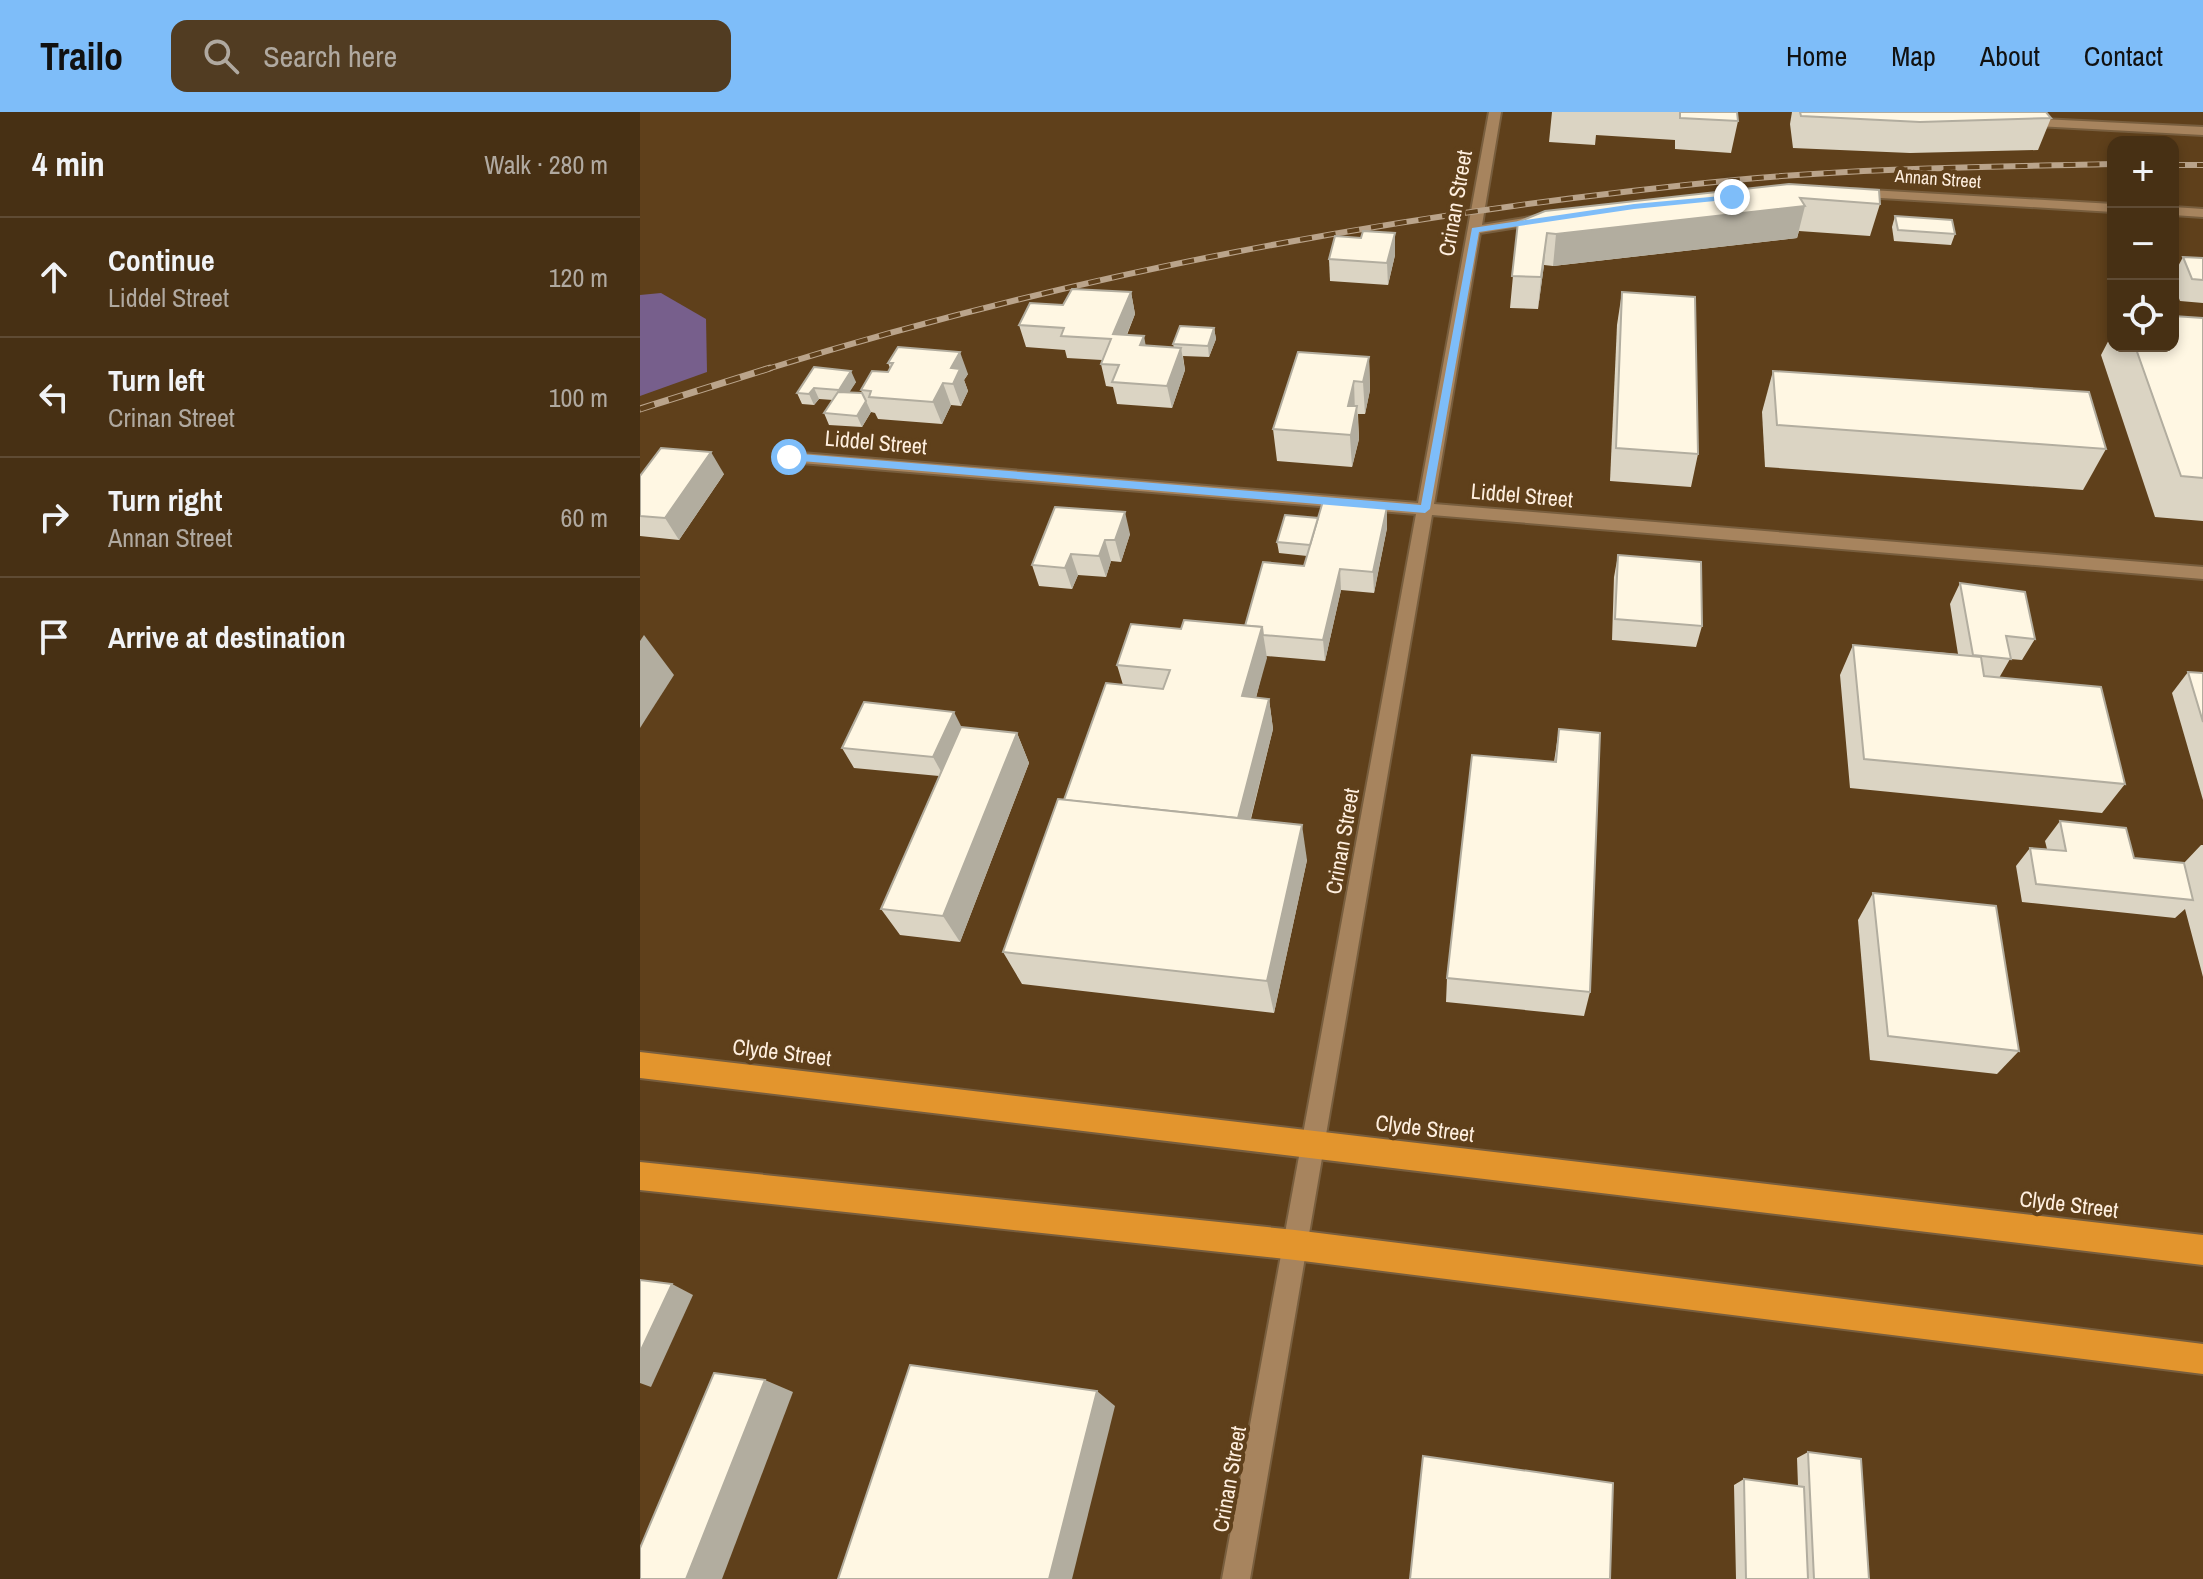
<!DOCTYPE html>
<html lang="en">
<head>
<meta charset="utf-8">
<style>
	body { margin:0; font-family:"Archivo Narrow",sans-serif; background:#513c22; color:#f1f3f6 }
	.controls { position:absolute; right:24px; top:24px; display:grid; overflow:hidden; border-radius:16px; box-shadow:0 4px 12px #0003 }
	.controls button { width:72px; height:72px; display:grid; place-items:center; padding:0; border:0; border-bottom:2px solid #5f4b34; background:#473014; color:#f1f3f6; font:40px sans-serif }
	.stop { position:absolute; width:24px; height:24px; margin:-18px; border:6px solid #7ebdf9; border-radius:50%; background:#fff }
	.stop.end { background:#7ebdf9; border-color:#fff; box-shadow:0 2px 8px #0008 }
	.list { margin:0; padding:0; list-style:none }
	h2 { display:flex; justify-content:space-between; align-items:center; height:104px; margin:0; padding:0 32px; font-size:34px }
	h2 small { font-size:26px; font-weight:400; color:#b0a9a0 }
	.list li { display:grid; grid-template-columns:52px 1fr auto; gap:24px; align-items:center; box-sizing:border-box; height:120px; padding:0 32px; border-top:2px solid #5f4b34 }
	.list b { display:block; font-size:30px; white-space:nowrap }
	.list p { margin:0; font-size:26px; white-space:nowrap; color:#b0a9a0 }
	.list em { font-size:26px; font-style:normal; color:#b0a9a0 }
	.icon { flex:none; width:44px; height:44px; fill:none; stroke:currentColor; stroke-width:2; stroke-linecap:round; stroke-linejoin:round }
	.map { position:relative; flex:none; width:1563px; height:1467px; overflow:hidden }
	header { display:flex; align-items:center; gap:48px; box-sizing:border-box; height:112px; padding:0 40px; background:#7ebdf9; color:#111 }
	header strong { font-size:38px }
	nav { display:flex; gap:44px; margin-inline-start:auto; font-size:28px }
	.search { width:560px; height:72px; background:#513c22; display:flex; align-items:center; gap:20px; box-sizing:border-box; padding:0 28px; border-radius:16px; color:#b0a9a0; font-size:30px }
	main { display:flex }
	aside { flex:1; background:#473014 }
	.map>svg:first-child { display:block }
	.green { fill:#775f8c }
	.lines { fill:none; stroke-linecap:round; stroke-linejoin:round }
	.street-casing { stroke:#785e3e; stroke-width:4 }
	.highway-casing { stroke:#785e3e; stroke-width:4 }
	.street { fill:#a7845e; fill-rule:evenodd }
	.highway { fill:#e3952d; fill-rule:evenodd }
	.rail-far1-casing { stroke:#baa48b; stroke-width:6 }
	.rail-casing { stroke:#baa48b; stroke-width:7 }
	.rail-far1 { stroke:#5f401b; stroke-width:4; stroke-dasharray:12; stroke-linecap:butt }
	.rail { stroke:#5f401b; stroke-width:5; stroke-dasharray:15; stroke-linecap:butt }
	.wall { fill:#dbd4c3 }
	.shaded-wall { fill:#b2ad9f }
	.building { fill:#fff7e3; stroke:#b2ad9f; stroke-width:2 }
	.route { fill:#7ebdf9 }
	.labels { text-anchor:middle; stroke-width:8; stroke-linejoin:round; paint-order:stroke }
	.far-street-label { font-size:18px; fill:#ffefdf; stroke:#5f401b }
	.street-label { font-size:22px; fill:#ffefdf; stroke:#5f401b }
</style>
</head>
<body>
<header>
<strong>Trailo</strong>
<div class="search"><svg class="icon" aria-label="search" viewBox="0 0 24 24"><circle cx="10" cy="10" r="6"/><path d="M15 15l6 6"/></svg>Search here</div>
<nav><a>Home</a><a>Map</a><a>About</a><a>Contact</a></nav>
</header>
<main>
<aside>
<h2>4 min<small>Walk · 280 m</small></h2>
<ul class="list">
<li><svg class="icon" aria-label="ahead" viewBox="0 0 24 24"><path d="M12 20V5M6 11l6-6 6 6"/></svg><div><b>Continue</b><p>Liddel Street</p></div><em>120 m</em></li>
<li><svg class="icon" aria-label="left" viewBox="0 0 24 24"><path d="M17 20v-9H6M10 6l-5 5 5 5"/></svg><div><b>Turn left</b><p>Crinan Street</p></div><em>100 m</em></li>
<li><svg class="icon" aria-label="right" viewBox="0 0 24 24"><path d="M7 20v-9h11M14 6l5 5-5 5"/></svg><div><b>Turn right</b><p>Annan Street</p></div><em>60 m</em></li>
<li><svg class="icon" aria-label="arrive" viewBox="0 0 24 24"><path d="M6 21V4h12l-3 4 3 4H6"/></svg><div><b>Arrive at destination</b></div></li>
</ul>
</aside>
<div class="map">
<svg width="1563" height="1467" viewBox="0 0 1563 1467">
	<rect width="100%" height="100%" fill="#5f401b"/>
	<!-- green -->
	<path class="green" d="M21,181l45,26 1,53 -67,24v-101z"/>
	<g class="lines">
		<!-- street casing -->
		<g class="street-casing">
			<g id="street">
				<path d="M849,0h12l-19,113 61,-10 7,4 -7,4 -63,10 -46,271 769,63v12l-771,-64 -182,1064h-28l194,-1065 -627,-52 -8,-5 8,-5 629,51z"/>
				<path d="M1383,6l180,9v8l-184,-10 -2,-3z"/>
				<path d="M1213,77l260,15v8l-265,-16v-6z"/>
				<path d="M1533,95l30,2v8l-30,-2z"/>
			</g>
		</g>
		<!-- highway casing -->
		<g class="highway-casing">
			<g id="highway">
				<path d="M0,940l1563,183v30l-1563,-187z"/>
				<path d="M0,1050l655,68 908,114v30l-908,-114 -655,-70z"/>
			</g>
		</g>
		<!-- street -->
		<use href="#street" class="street"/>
		<!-- highway -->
		<use href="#highway" class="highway"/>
		<!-- rail-far1 casing -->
		<g class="rail-far1-casing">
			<g id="rail-far1">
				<path d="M1533,53h30"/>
				<path d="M124,258c315,-98 642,-158 971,-190 125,-12 252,-13 378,-16"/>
			</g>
		</g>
		<!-- rail casing -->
		<g class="rail-casing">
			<path id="rail" d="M0,297l130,-41"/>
		</g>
		<!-- rail-far1 -->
		<use href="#rail-far1" class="rail-far1"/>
		<!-- rail -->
		<use href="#rail" class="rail"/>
	</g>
	<!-- wall -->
	<g class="wall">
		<path d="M912,0h185l1,9 -7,32 -56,-4v-9l-79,-5 -1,10 -46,-3z"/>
		<path d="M1152,0h254l5,6 -13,32 -128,3 -117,-5 -3,-24z"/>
		<path d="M1149,72l91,20 -10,32 -71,-5 -2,7 -244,28 -9,-1 -6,44 -28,-1 8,-86z"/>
		<path d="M1255,104l60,18 -4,11 -57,-4 -2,-14z"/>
		<path d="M755,143l-7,30 -58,-4 -1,-22z"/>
		<path d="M1543,145l20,1v45l-23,-2 -7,-18v-7z"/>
		<path d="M491,180l4,22 -8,21 19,11 28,2 -1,-4 41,-16 2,11 -7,18 -26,-1 2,14 -13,38 -55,-4 -4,-17 -7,-1 -5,-22 1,-4 -35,-2 -2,-8 -39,-3 -7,-22 44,-20z"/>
		<path d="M982,180l76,162 -7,33 -81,-6 7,-156z"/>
		<path d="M1563,206v203l-48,-4 -54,-162 12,-23v14h60z"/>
		<path d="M729,245l1,33 -5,24h-7l1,25 -7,28 -75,-6 -4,-32z"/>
		<path d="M248,251l80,11 -4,6 4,11 -7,15 -10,-1 -9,19 -64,-5 -3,-6 -4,-1 -9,15 -33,-2 -5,-12 9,-13 -14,-1 -5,6 -12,-1 -5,-11 17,-26 42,15 -7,10 13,1 -1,-3 27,-18 2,-4z"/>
		<path d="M1133,259l333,78 -23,41 -318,-23 -3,-55z"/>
		<path d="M84,362l-45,66 -39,-4v-60z"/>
		<path d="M415,395l75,27 -9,28 -10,-1 -5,16 -28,-2 -6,14 -33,-3 -7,-21z"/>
		<path d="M747,395v21l-13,65 -33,-3 -16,71 -59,-5 -10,42 13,1 4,30 -22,90 56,41 -33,153 -252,-29 -19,-32 61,-152 59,-115 -6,-20 64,-36 64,-3 59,-60 3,-10 -28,-3 -2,-11 41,-24z"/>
		<path d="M978,443l84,71 -6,21 -84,-7 2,-63z"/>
		<path d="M1320,471l75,56 -13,21 -12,-1 -11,19 126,106 -23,29 -252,-25 -10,-113 13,-30 105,9 -8,-50z"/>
		<path d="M1548,560l15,1v127l-31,-107z"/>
		<path d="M322,615l55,6 12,30 -69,179 -60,-7 -19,-26 58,-133 -85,-8 -12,-20z"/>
		<path d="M919,617l31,263 -6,24 -138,-14 1,-24 107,-216z"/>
		<path d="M1420,709l74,37 50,5 17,-18h2v132l-18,-68 -10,9 -153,-16 -6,-36 14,-18 17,1 -2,-8z"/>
		<path d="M1233,781l146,158 -22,23 -127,-14 -12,-140z"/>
		<path d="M1168,1340l61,127h-133l-2,-94 10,-6 54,7 -1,-28z"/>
	</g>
	<!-- shaded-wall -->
	<g class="shaded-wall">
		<path d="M1165,94l-8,32 -244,28 3,-32z"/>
		<path d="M755,121v22l-7,30 -1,-22z"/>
		<path d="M907,121l-3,32 -6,44 3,-32z"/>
		<path d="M491,180l4,22 -17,42 -5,-22z"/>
		<path d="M574,216l2,11 -7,18 -1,-11z"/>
		<path d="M504,224l4,22 -8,-13z"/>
		<path d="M541,236l4,22 -13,38 -5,-22z"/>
		<path d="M320,240l8,22 -4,6 4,11 -7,15 -8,-22 -2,-16z"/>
		<path d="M729,245l1,33 -5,24 -2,-32z"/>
		<path d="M211,259l5,11 -12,19 -5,-11z"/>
		<path d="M714,269l1,33 2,-8 2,33 -7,28 -4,-61z"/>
		<path d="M303,271l8,22 -9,19 -9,-22z"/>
		<path d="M174,276l5,11 -5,6 -5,-11z"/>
		<path d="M226,289l5,11 -9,15 -5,-11z"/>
		<path d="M71,340l13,22 -45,66 -14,-22z"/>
		<path d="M747,395v21l-13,65 -1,-21z"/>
		<path d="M485,400l5,22 -9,28 -6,-22z"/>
		<path d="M465,428l6,21 -5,16 -7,-21z"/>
		<path d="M431,442l7,21 -6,14 -7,-21z"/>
		<path d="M700,457l1,21 -16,71 -2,-21z"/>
		<path d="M622,515l5,31 -19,68 -6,-30z"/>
		<path d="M4,523l30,40 -34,53v-87z"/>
		<path d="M629,587l4,30 -31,124 -6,-28z"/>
		<path d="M314,600l10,20 -20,45 -11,-20z"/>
		<path d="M377,621l12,30 -69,179 -17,-26z"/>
		<path d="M662,713l5,35 -33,153 -7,-32z"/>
		<path d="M32,1172l21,11 -42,92 -11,-4v-31z"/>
		<path d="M125,1268l28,12 -71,187h-36z"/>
		<path d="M457,1279l18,15 -43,173h-23z"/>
	</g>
	<!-- building -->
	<g class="building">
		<path d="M1040,0h57l1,9 -58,-3z"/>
		<path d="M1160,0h246l5,6 -131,4 -119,-6z"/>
		<path d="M1149,72l90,6 1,14 -80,-6 5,8 -249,28 -9,-1 -6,44 -29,-1 6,-54 27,-11z"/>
		<path d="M1255,104l57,4 3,14 -57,-4z"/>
		<path d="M723,119l32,2 -8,30 -58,-4 6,-23 26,2z"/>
		<path d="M1543,145l20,1v22l-11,-1z"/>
		<path d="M432,177l59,3 -18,42 31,2 -4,9 41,3 -14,38 -55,-4 7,-17 -18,-1 10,-25 -50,-3 3,-8 -45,-3 11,-22 33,2z"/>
		<path d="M982,180l73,5 3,157 -82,-6z"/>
		<path d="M1533,204l30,2v160l-22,-2 -46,-130h38z"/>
		<path d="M540,214l34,2 -6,18 -35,-2z"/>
		<path d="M258,235l62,5 -9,16 9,1 -7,15 -10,-1 -10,19 -64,-5 2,-6 -10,-1 11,-19 16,1 5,-9h-5z"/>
		<path d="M658,240l71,5 -6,25 -9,-1 -6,25h9l-6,29 -78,-6z"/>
		<path d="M174,255l37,4 -12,19 -25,-2 -5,6 -12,-1z"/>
		<path d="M1133,259l316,21 17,57 -329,-24z"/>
		<path d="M198,280l24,1 4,8 -9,15 -33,-3z"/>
		<path d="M21,336l50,4 -46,66 -25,-2v-40z"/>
		<path d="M683,389l64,6 -14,65 -33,-3 -17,71 -60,-5 -1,-8 -17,-1 18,-64 41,4z"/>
		<path d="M415,395l70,5 -10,28h-10l-6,16 -28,-2 -6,14 -33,-3z"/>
		<path d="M645,403l33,3 -8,27 -33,-3z"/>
		<path d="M978,443l83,7 1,64 -87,-7z"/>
		<path d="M1320,471l65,9 10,47 -29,-3 5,23 -38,-4z"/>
		<path d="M544,508l78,7 -20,69 27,3 -31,119 -174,-18 42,-117 57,6 7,-19 -53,-5 14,-41 50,5z"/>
		<path d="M1213,533l128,12 3,19 117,11 24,97 -261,-25z"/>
		<path d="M1548,560l15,1v49z"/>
		<path d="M224,590l90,10 -21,45 -91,-9z"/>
		<path d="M321,615l56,6 -74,183 -62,-7z"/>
		<path d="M919,617l41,4 -10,259 -143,-14 25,-223 84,7z"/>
		<path d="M418,687l244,26 -35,156 -264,-29z"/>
		<path d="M1420,709l66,7 8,30 50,5 9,37 -157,-16 -6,-36 36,3z"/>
		<path d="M1233,781l123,13 23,145 -131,-15z"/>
		<path d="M0,1168l32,4 -32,68z"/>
		<path d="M270,1253l187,26 -48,188h-211z"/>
		<path d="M74,1261l51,7 -79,199h-46v-31z"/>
		<path d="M1168,1340l53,7 8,120h-55z"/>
		<path d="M783,1344l190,27 -3,96h-200z"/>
		<path d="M1104,1367l60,8 4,92h-62z"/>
	</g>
	<!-- route -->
	<path class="route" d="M1092,83l3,4 -101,10 -155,23 -49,277 -5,4 -636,-53 -5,-3 5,-4 632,52 51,-277 162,-24z"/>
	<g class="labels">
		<!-- far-street labels -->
		<g class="far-street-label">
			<text transform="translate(1298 67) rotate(4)" y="6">Annan Street</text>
		</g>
		<!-- street labels -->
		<g class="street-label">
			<text transform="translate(815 91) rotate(-80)" y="8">Crinan Street</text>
			<text transform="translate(236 330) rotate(5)" y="8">Liddel Street</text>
			<text transform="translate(882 383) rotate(5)" y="8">Liddel Street</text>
			<text transform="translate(702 729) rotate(-80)" y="8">Crinan Street</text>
			<text transform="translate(142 940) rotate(7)" y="8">Clyde Street</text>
			<text transform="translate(785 1016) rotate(7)" y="8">Clyde Street</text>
			<text transform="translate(1429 1092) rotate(7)" y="8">Clyde Street</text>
			<text transform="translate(589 1367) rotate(-80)" y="8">Crinan Street</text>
		</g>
	</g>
</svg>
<div class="controls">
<button>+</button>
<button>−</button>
<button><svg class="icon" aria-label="locate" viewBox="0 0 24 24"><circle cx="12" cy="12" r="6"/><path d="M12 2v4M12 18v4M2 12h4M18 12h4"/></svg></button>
</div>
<div class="stop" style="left:149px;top:345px"></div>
<div class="stop end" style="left:1092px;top:85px"></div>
</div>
</main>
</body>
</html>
